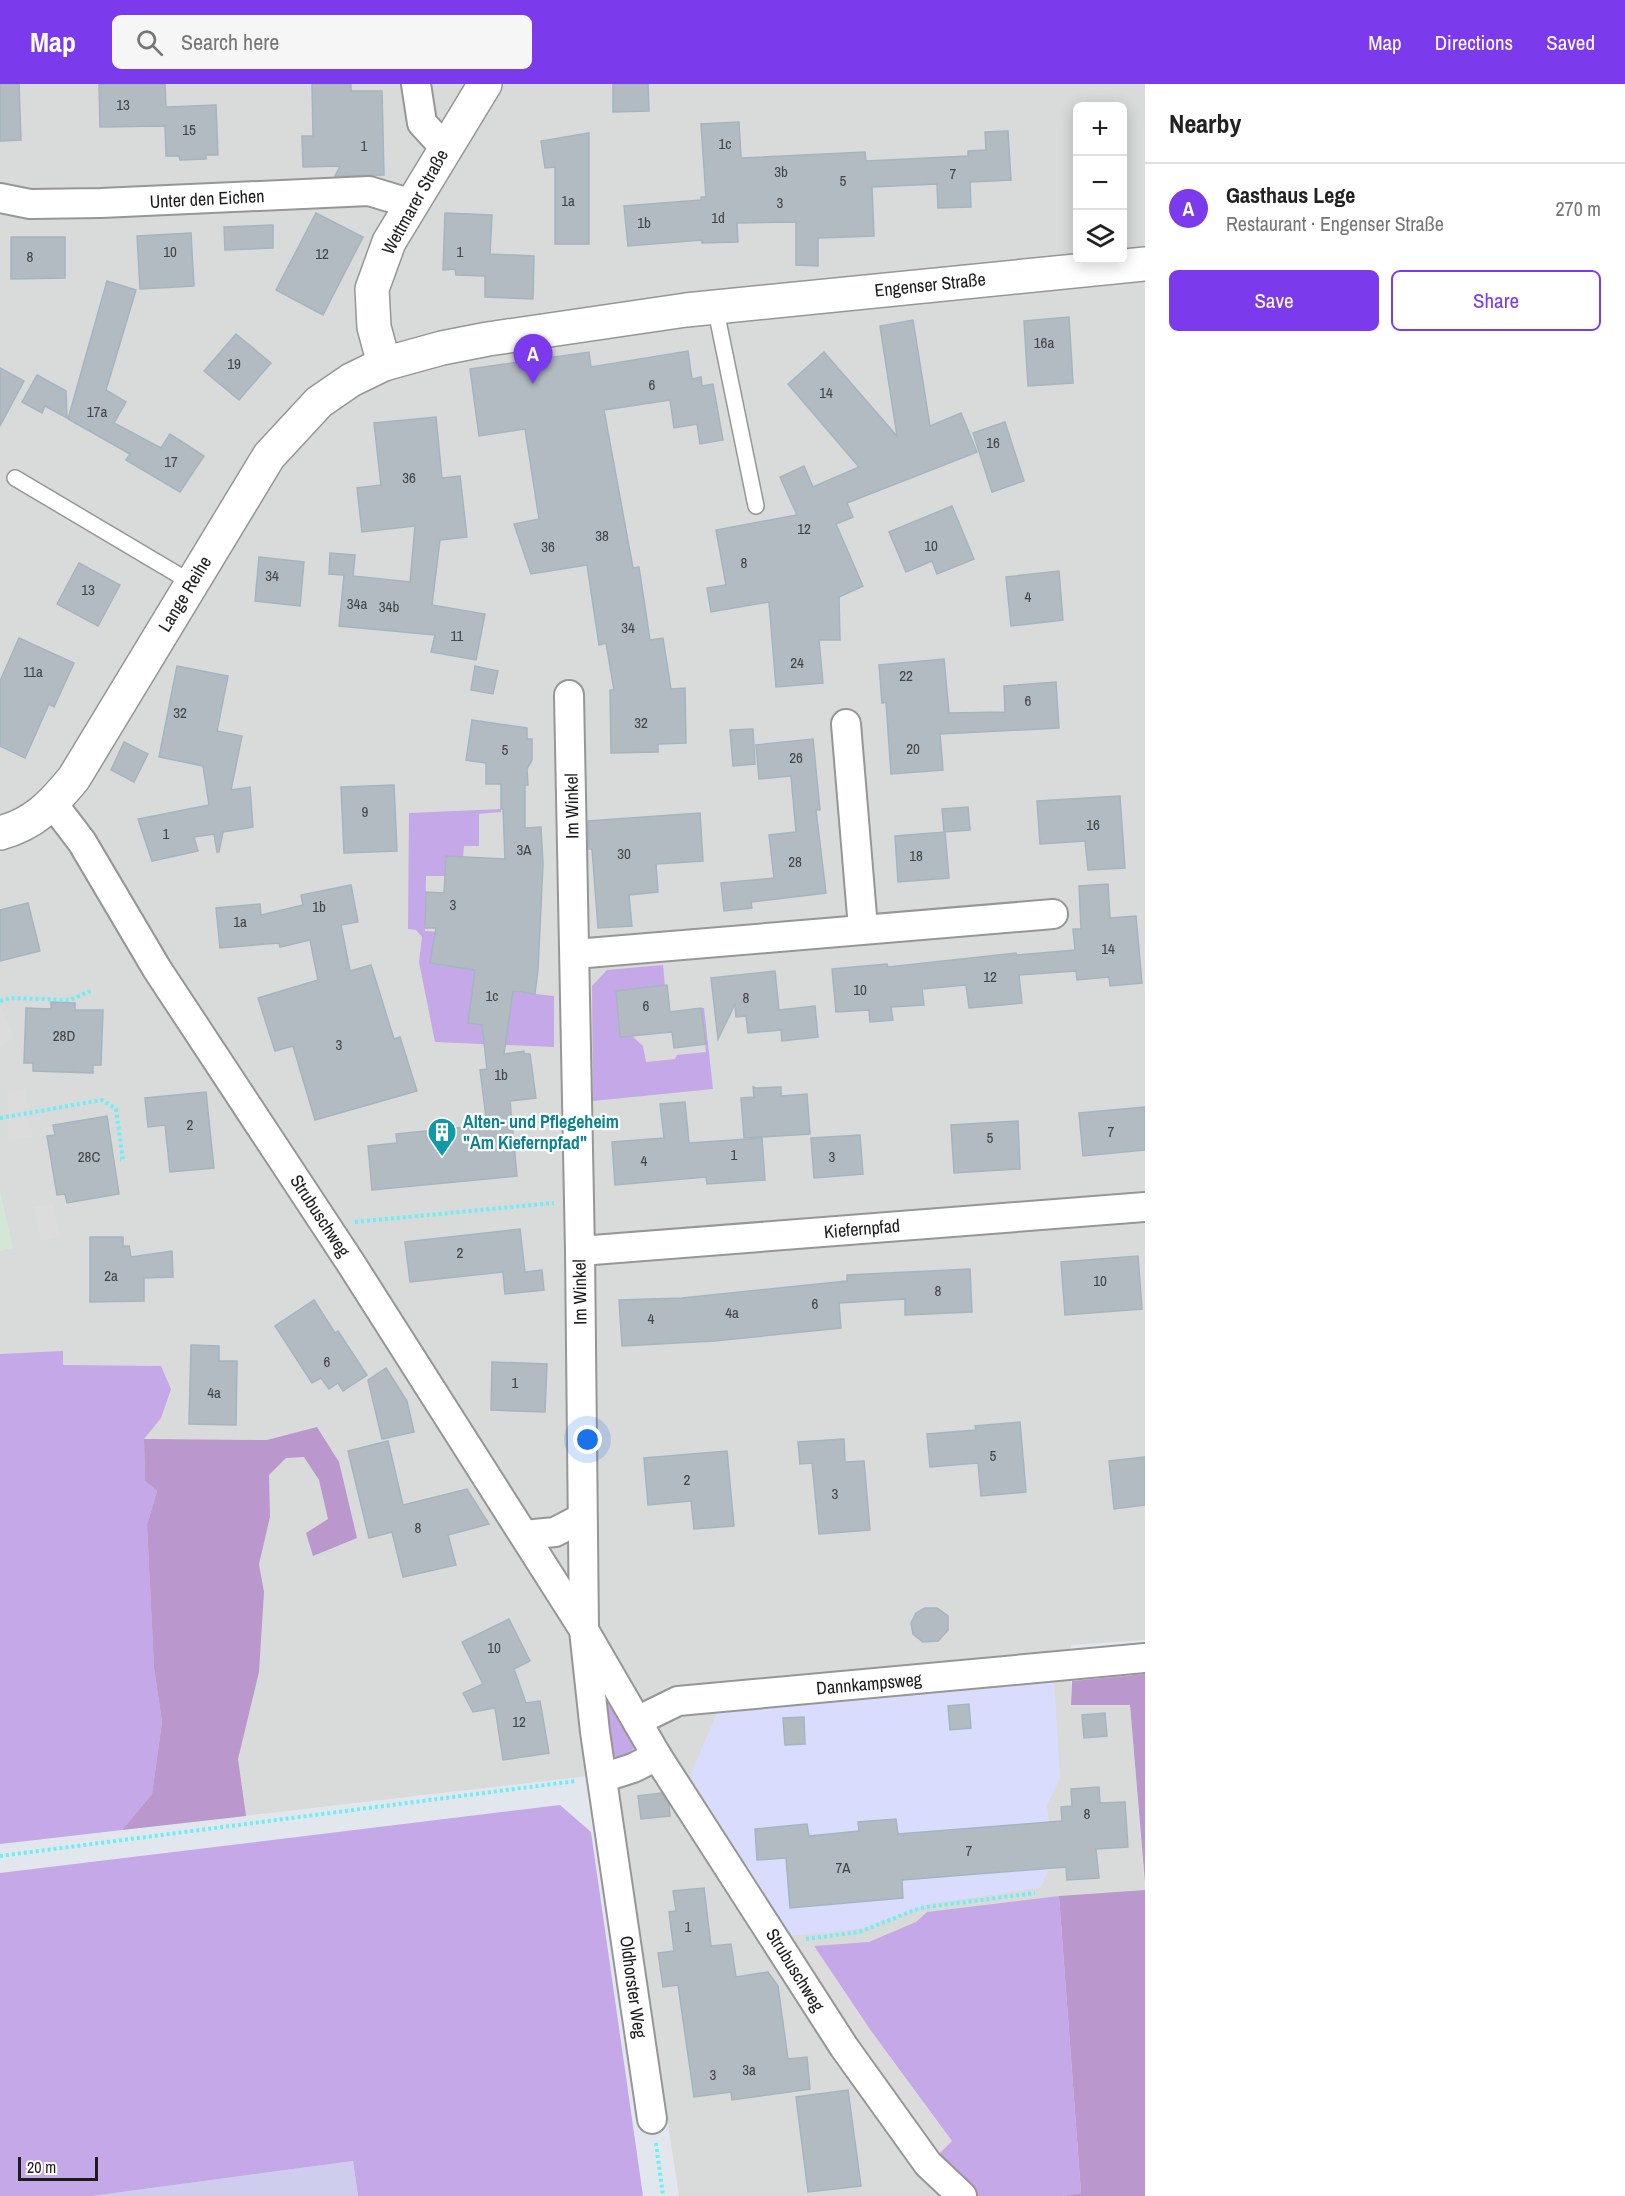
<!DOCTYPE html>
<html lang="en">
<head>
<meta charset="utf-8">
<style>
	body { margin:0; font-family:"Archivo Narrow",sans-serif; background:#f6f6f6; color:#222 }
	.controls { position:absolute; right:18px; top:18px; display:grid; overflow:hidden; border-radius:9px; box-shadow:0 3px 15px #0003 }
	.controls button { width:54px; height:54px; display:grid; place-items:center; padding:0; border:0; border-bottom:2px solid #e0e0e0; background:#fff; color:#222; font:30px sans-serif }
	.scale { position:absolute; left:18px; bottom:15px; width:80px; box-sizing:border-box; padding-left:6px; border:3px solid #1c1c1c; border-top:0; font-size:16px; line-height:21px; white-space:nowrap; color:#1c1c1c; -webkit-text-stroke:4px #fff; paint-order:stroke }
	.you { position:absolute; left:588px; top:1356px; width:21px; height:21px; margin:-15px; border:4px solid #fff; border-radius:50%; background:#1a73e8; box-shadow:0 0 0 9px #1a73e833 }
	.badge { display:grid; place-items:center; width:39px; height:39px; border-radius:50%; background:#7c3aed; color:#fff; font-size:20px; font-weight:700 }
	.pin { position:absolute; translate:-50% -50px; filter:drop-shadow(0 2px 3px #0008) }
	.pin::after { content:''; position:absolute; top:32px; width:21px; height:18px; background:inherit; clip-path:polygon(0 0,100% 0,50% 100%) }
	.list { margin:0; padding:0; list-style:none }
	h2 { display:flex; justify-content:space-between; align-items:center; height:78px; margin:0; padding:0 24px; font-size:26px }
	h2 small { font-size:20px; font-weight:400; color:#767676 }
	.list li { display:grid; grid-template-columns:39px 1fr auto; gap:18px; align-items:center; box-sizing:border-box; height:90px; padding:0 24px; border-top:2px solid #e0e0e0 }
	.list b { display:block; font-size:22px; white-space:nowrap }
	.list p { margin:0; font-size:20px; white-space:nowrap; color:#767676 }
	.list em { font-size:20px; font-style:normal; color:#767676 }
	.actions { display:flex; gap:12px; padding:18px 24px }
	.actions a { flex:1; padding:14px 0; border:2px solid #7c3aed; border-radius:9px; text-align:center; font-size:21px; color:#7c3aed }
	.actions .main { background:#7c3aed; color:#fff }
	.icon { flex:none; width:33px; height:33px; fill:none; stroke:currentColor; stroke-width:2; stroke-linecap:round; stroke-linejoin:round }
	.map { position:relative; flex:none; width:1145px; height:2112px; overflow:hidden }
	header { display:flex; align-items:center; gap:36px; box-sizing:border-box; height:84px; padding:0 30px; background:#7c3aed; color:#fff }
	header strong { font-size:28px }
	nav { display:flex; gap:33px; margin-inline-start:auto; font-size:21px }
	.search { width:420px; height:54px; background:#f6f6f6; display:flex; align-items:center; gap:15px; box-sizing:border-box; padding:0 21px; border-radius:9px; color:#767676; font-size:22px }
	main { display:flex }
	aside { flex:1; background:#fff }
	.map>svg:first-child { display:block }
	.residential { fill:#d9dada; fill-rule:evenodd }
	.industrial { fill:#d4e7d6 }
	.education { fill:#dadcfe }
	.farmland { fill:#cecded }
	.grass { fill:#c5a8e8 }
	.forest { fill:#ba97cd }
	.parking { fill:#dcdcdc }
	.building { fill:#b2bbc2; stroke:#a5b5bf; stroke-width:1.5 }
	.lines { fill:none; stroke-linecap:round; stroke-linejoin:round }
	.service-casing { stroke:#969696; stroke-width:18 }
	.minor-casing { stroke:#969696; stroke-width:32 }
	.tertiary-casing { stroke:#969696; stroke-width:36 }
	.path { stroke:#69f0f7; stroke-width:4; stroke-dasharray:3 3; stroke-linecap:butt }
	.service { stroke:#fff; stroke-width:15 }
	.minor { stroke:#fff; stroke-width:28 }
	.tertiary { stroke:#fff; stroke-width:33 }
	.labels { text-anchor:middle; stroke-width:4.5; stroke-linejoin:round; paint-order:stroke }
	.number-label { font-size:15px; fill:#424446 }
	.street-label { font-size:18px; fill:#1c1c1c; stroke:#fff }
	.culture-label { font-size:18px; font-weight:bold; fill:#0d838f; stroke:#fff; text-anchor:start }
</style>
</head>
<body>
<header>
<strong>Map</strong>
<div class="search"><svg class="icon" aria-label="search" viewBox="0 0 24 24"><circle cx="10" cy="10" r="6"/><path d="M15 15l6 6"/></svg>Search here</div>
<nav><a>Map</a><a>Directions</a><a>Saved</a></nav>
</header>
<main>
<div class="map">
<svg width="1145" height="2112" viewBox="0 0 1145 2112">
	<rect width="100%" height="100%" fill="#e2e7ee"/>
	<!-- residential -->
	<path class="residential" d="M0,0h1145v1556l-74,5v60h59l15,185 -86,6 3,300h-383l-64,-423 -615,71zM1078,22h44v154h-44z"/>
	<!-- industrial -->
	<path class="industrial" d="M0,1107l13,57 -13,3z"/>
	<!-- education -->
	<path class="education" d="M1054,1596l6,98 -13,28 7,52 -14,30 -112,16 -63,24 -75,8 -100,-160 27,-63z"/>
	<!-- farmland -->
	<path class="farmland" d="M353,2077l5,35h-266z"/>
	<!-- grass -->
	<g class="grass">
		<path d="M501,725v3l-22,2v32h-15l-1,11 -17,-1 -1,20h-19l-1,55 17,1 -12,31 89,14 -2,15 37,4v51l-119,-5 -16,-80 3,-25 -6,-7 -8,-1 1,-116z"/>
		<path d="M663,881l2,21 -49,5 4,46 12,-1 11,10 3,16 29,-3 2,-4 29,-3 -5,-44h3l9,81 -120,12 -1,-115 15,-16z"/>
		<path d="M63,1267v14l98,1 10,23 -10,29 -17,21 1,42 12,10 -10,34 7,143 8,54 -10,72 -30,36 -122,14v-490z"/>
		<path d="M603,1609l30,46 1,9 -5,7 -9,3 -8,-3z"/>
		<path d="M560,1721l31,27 52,364h-285l-5,-35 -261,35h-92v-323z"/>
		<path d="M1059,1812l22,297 -19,3h-84l-44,-37 17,-19 -80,-109 -57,-85 55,-4 47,-20 11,-10z"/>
	</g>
	<!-- forest -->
	<g class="forest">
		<path d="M317,1343l22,35 18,76 -44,18 -7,-23 22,-14 -9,-39 -15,-23 -18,1 -17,17 1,42 -11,47 5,28 -5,80 -21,87 8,57 -124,14 30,-36 10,-72 -8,-54 -7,-143 10,-34 -12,-10 -1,-42 123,1z"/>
		<path d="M1145,1590v209l-15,-178h-59l1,-24z"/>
		<path d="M1145,1806v306h-83l19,-3 -22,-297z"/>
	</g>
	<!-- parking -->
	<g class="parking">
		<path d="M1,923l13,32 -14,6v-37z"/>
		<path d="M25,1005l7,48 -24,4 -1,-48z"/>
		<path d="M53,1119l8,33 -20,5 -8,-34z"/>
		<path d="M814,1862l57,85 81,110 -18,18 -144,-211z"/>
	</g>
	<!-- building -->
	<g class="building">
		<path d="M0,0h19l2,56 -21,1z"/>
		<path d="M99,0h66l1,23 50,-2 2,50h-12v4l-26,1 -1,-4h-13l-1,-30 -65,1z"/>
		<path d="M312,0h39v7h31l2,84 -49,1 5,-10 -37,1 -1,-31h11z"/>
		<path d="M613,0h35l1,27 -36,1z"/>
		<path d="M739,38l2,36 124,-6 1,9 102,-5v-5l18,-1 -1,-18 23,-1 3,49 -41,2 1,25 -33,1 -1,-24 -65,3 2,49 -56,2v28l-22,-1v-43l-59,1 1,19 -36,1v-3l-74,6 -4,-40 77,-6v-3h5l-5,-73z"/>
		<path d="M589,49v111h-34v-77l-10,1 -4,-27z"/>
		<path d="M316,129l47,24 -40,78 -47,-25z"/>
		<path d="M445,129l47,2 -2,39 44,2 -1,43 -48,-2v-21l-29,-1 -1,-6 -12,1z"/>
		<path d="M273,141v23l-48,2 -1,-23z"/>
		<path d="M191,149l3,53 -54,3 -3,-53z"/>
		<path d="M11,153h54v41l-54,1z"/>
		<path d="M107,197l29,9 -30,100 20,12 -12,21 47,25 9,-14 34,22 -24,36 -54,-32 4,-6 -62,-35z"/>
		<path d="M1069,233l4,66 -45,3 -4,-65z"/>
		<path d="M913,236l17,106 31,-13 16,39 -130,51 6,14 -17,7 27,62 -24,11 1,43h-21l4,43 -47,4 -7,-85 -58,10 -4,-24 19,-3 -10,-55 81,-15 -17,-38 24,-11 9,21 46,-20 -71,-83 36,-32 73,84 -17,-110z"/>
		<path d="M236,250l35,29 -32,37 -35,-29z"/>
		<path d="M688,267l4,28 9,-2 1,9 11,-2 10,56 -23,4 -3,-20 -23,4 -4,-28 -66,10 29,158 6,-1 11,73 13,-2 8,51 14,-1 1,55 -28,1v8l-47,1 -1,-63h4l-8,-47 -7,2 -12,-80 -56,9 -17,-50 25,-5 -14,-90 -46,7 -9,-67 119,-17 2,15z"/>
		<path d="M0,284l24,13 -24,45z"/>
		<path d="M37,291l29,16 1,27 -22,-12 -3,7 -20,-11z"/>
		<path d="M436,333l6,61 18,-2 7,61 -27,3 -8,65 53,9 -9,46 -45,-8 4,-17 -96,-9 5,-51 -15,-1 1,-21 25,2 -2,21 57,6 5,-56 -53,6 -5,-44 24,-3 -7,-62z"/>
		<path d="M1005,338l19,59 -32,11 -19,-59z"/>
		<path d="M952,422l22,53 -37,15 -5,-13 -26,11 -17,-40z"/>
		<path d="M259,473l45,5 -4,44 -45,-5z"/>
		<path d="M79,479l41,22 -22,41 -41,-22z"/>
		<path d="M1059,487l4,49 -52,6 -5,-49z"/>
		<path d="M19,554l55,25 -20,44 -5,-3 -24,54 -25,-12v-65z"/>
		<path d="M944,575l5,54 56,-1 -1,-26 52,-4 3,46 -119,6 3,36 -52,4 -5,-72 -4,1 -3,-38z"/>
		<path d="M177,582l51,10 -11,55 25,5 -11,54 19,-3 3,40 -30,5 -4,20h-2l-3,-18 -20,3 4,14 -46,10 -14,-42 71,-14 -6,-39 -44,-9z"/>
		<path d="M475,582l23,5 -5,23 -22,-4z"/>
		<path d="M472,636l55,8v11h5v21l-5,9 1,16h-3v43l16,-1 2,37 -5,106 -3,24 -22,-3 -9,63 20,-3v3h6l6,44 -26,3 7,75 -145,14 -4,-44 29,-3 -1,-9 91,-9 -7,-55 7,-1 -5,-44 -14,-2 7,-53 -45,-7 6,-35h-11l1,-36 18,1 2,-37 59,3 -2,-50h-2v-25h-15v-21l-20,-3z"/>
		<path d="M753,645l2,35 -22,2 -3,-36z"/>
		<path d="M813,655l7,71h-4l10,83 -75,9 1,6 -28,3 -3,-28 53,-5 -5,-43 27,-3 -5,-56 -32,3 -3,-34z"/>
		<path d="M124,658l24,12 -14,28 -23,-12z"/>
		<path d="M394,701l3,66 -53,2 -3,-66z"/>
		<path d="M1120,712l5,72 -37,2 -3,-29 -45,3 -3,-43z"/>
		<path d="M968,723l2,23 -26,2 -2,-23z"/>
		<path d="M700,729l3,48 -47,3 2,28 -29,3 3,31 -34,2 -6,-79h-3l-1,-28z"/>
		<path d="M945,748l4,46 -51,4 -3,-46z"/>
		<path d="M1108,800l2,34 26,-2 6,67 -32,3 -1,-9 -32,3 -1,-9 -57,4 3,28 -53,5 -3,-23 -44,4 2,16 -33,2 2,13 -23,2 -1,-12 -33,2 -4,-43 55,-5 1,3 128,-14 1,2 58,-5 -2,-21h8l-2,-43z"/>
		<path d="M351,801l7,37 -17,3 9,46 21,-6 23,74 6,-2 17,54 -102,29 -22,-74 -18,5 -17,-53 60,-18 -8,-40 -30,7 -1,-4 -59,5 -4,-40 44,-4 1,11 42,-10 -2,-10z"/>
		<path d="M28,819l12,48 -40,10v-51z"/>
		<path d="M775,887l4,39 36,-4 3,31 -36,4 -1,-11 -33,3 -2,-17 -10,1 -1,-13 -17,35 -7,-61z"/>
		<path d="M667,901l3,27 31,-4 5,36 -32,4 -2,-16 -52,5 -4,-46z"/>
		<path d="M51,918l24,1v7h28l-2,55h-8v8l-60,-2v-8h-9l2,-55 25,1z"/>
		<path d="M753,1003l3,1 25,-1v9l26,-2 3,40 -66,4 -3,-40 13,-1z"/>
		<path d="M206,1008l8,76 -44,4 -5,-47 -17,2 -3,-29z"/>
		<path d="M685,1018l4,41 73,-5 3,42 -58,4 -1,-7 -91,8 -3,-43 52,-4 -4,-34z"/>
		<path d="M1145,1023v43l-62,6 -4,-43z"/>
		<path d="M107,1032l12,78 -52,9 -2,-9 -8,1 -10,-59 8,-1 -2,-10z"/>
		<path d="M1018,1037l2,48 -66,4 -3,-48z"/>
		<path d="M860,1051l3,39 -49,4 -3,-40z"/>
		<path d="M520,1145l5,43 17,-2 2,20 -39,4 -2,-22 -93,10 -5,-40z"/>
		<path d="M90,1153h33v9h6l2,11 41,-6 1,26 -29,1v23l-54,1z"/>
		<path d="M1138,1172l4,53 -77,6 -4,-53z"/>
		<path d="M970,1185l2,43 -67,3v-16l-66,4 2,25 -127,13 -92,5 -3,-46 63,-2 165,-17v-6z"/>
		<path d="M314,1216l21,33 3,-2 29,44 -24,16 -5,-8 -9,6 -8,-11 -9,5 -37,-57z"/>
		<path d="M191,1261l28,1v15h18l-1,64 -47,-1z"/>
		<path d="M492,1278l55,2 -2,48 -54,-2z"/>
		<path d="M386,1284l21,33 7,31 -32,7 -14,-59z"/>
		<path d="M1020,1338l6,70 -45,4 -3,-33 -48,4 -3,-33 49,-4 -1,-4z"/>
		<path d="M844,1355l1,23 19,-1 6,69 -51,4 -7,-71 -12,1 -2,-22z"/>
		<path d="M388,1357l15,64 64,-16 22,35 -41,11 8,30 -53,12 -11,-45 -23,6 -21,-87z"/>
		<path d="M727,1367l7,75 -40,3 -3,-28 -43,4 -4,-47z"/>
		<path d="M1145,1373v48l-31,4 -5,-48z"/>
		<path d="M925,1524h12l11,8v14l-10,11 -15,1 -10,-8 -2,-11 5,-10z"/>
		<path d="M509,1535l21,42 -16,8 12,34 14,-2 9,52 -46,7 -8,-52 -22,4 -10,-19 20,-9 -21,-42z"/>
		<path d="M969,1620l2,24 -21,2 -2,-24z"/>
		<path d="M1105,1629l2,23 -23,2 -2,-23z"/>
		<path d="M804,1633l1,27 -20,1 -2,-27z"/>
		<path d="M1099,1703l1,16 25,-1 3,45 -32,2 3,29 -32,2 -1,-13 -164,13 1,18 -113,10 -4,-50 -29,2 -2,-31 52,-5 2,12 50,-5 -1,-9 38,-3 2,15 164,-13 -1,-14 11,-1 -1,-17z"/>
		<path d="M661,1709l8,12 1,11 -29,3 -3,-23z"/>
		<path d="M704,1804l7,58 20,-2 5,33 32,-5 10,14 10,73 19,-2 3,32 -78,11 -1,-8 -37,5 -16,-112 -15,2 -5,-34 16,-2 -5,-39 7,-1 -3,-20z"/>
		<path d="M848,2006l13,96 -53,6 -12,-95z"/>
	</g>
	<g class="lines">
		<!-- service casing -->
		<g class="service-casing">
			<g id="service">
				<path d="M715,222l41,200"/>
				<path d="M15,394l177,105"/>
			</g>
		</g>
		<!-- minor casing -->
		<g class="minor-casing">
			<g id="minor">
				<path d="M416,0l6,39 23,25"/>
				<path d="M0,114l30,6 71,-1 268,-12 43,13"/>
				<path d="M569,611l11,556 4,379 73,126 187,291 84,117 34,32"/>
				<path d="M846,640l17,204"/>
				<path d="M53,720l29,38 75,127 193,293 234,368 11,102 57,387"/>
				<path d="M575,870l478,-40"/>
				<path d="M580,1167l565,-44"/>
				<path d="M524,1451l31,-3 27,-14"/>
				<path d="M637,1637l41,-20 467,-43"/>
				<path d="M602,1694l31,-10 24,-12"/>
			</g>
		</g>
		<!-- tertiary casing -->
		<g class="tertiary-casing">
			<g id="tertiary">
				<path d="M384,280l-10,-37 -2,-38 17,-47 96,-158"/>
				<path d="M0,749c34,-9 52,-28 74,-55l195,-322 50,-54 32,-22 33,-16 58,-16 46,-9 198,-29 459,-46"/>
			</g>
		</g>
		<!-- path -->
		<g class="path">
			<path d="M0,917l10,-3 60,2 23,-10"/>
			<path d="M0,1034l102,-18 14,9 7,51h-3"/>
			<path d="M355,1138l199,-19"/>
			<path d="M0,1772l576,-75"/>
			<path d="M806,1855l53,-7 61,-24 115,-15"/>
			<path d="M656,2059l7,53"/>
		</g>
		<!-- service -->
		<use href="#service" class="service"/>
		<!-- minor -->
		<use href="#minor" class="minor"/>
		<!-- tertiary -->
		<use href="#tertiary" class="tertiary"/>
	</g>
	<!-- icons -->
	<defs>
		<g id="building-pin" transform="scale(1.5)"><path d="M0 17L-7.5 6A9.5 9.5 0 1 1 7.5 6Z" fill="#0f9aa8" stroke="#fff"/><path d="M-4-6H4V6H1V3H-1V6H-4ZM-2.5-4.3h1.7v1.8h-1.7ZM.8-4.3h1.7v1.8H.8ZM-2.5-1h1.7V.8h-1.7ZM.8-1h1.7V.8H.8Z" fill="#fff"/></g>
	</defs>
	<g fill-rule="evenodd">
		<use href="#building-pin" x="442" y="1048"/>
	</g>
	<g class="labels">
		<!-- number labels -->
		<g class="number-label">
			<text x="123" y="26">13</text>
			<text x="189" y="51">15</text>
			<text x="725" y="65">1c</text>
			<text x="364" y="67">1</text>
			<text x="781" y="93">3b</text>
			<text x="953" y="95">7</text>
			<text x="843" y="102">5</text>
			<text x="568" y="122">1a</text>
			<text x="780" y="124">3</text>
			<text x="718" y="139">1d</text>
			<text x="644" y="144">1b</text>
			<text x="170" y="173">10</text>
			<text x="460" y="173">1</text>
			<text x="322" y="175">12</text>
			<text x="30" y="178">8</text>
			<text x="1044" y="264">16a</text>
			<text x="234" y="285">19</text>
			<text x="652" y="306">6</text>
			<text x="826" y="314">14</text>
			<text x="97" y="333">17a</text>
			<text x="993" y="364">16</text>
			<text x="171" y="383">17</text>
			<text x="409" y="399">36</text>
			<text x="804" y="450">12</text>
			<text x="602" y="457">38</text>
			<text x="931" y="467">10</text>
			<text x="548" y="468">36</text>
			<text x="744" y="484">8</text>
			<text x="272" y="497">34</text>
			<text x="88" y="511">13</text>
			<text x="1028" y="518">4</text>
			<text x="357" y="525">34a</text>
			<text x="389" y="528">34b</text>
			<text x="628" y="549">34</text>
			<text x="457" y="557">11</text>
			<text x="797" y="584">24</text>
			<text x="33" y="593">11a</text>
			<text x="906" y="597">22</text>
			<text x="1028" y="622">6</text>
			<text x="180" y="634">32</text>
			<text x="641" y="644">32</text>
			<text x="913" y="670">20</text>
			<text x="505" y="671">5</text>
			<text x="796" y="679">26</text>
			<text x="365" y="733">9</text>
			<text x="1093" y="746">16</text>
			<text x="166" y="755">1</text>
			<text x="524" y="771">3A</text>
			<text x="624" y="775">30</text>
			<text x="916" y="777">18</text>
			<text x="795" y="783">28</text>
			<text x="453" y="826">3</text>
			<text x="319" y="828">1b</text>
			<text x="240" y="843">1a</text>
			<text x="1108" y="870">14</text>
			<text x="990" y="898">12</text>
			<text x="860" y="911">10</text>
			<text x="492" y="917">1c</text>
			<text x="746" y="919">8</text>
			<text x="646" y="927">6</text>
			<text x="64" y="957">28D</text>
			<text x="339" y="966">3</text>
			<text x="501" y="996">1b</text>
			<text x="190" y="1046">2</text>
			<text x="1111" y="1053">7</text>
			<text x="990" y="1059">5</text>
			<text x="734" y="1076">1</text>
			<text x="89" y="1078">28C</text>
			<text x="832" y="1078">3</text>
			<text x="644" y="1082">4</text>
			<text x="460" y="1174">2</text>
			<text x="111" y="1197">2a</text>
			<text x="1100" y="1202">10</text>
			<text x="938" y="1212">8</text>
			<text x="815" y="1225">6</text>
			<text x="732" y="1234">4a</text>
			<text x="651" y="1240">4</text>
			<text x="327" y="1283">6</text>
			<text x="515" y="1304">1</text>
			<text x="214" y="1314">4a</text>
			<text x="993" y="1377">5</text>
			<text x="687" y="1401">2</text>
			<text x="835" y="1415">3</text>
			<text x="418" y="1449">8</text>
			<text x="494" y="1569">10</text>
			<text x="519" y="1643">12</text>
			<text x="1087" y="1735">8</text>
			<text x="969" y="1772">7</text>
			<text x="843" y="1789">7A</text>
			<text x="688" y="1848">1</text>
			<text x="749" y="1991">3a</text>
			<text x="713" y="1996">3</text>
		</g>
		<!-- street labels -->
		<g class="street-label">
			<text transform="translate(207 115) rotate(-3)" y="6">Unter den Eichen</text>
			<text transform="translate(415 118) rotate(-61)" y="6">Wettmarer Straße</text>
			<text transform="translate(930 201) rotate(-6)" y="6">Engenser Straße</text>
			<text transform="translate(185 510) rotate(-59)" y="6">Lange Reihe</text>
			<text transform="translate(572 722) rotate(-91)" y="6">Im Winkel</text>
			<text transform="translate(320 1132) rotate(57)" y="6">Strubuschweg</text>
			<text transform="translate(862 1145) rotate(-5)" y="6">Kiefernpfad</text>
			<text transform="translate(580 1208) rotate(-91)" y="6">Im Winkel</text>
			<text transform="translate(869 1600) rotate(-5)" y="6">Dannkampsweg</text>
			<text transform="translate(795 1886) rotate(58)" y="6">Strubuschweg</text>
			<text transform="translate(633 1903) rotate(82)" y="6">Oldhorster Weg</text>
		</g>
		<!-- culture labels -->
		<g class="culture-label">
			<text x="463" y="1044">Alten- und Pflegeheim<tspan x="463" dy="21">"Am Kiefernpfad"</tspan></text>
		</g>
	</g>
</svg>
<div class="controls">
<button>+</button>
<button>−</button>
<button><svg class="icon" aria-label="layers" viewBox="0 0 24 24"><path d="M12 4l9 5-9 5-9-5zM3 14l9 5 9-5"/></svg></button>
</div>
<div class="scale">20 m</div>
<div class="you"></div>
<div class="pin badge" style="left:533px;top:300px">A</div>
</div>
<aside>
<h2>Nearby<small></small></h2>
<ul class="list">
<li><span class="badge">A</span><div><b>Gasthaus Lege</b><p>Restaurant · Engenser Straße</p></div><em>270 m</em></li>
</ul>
<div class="actions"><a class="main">Save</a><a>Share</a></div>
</aside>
</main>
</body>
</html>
